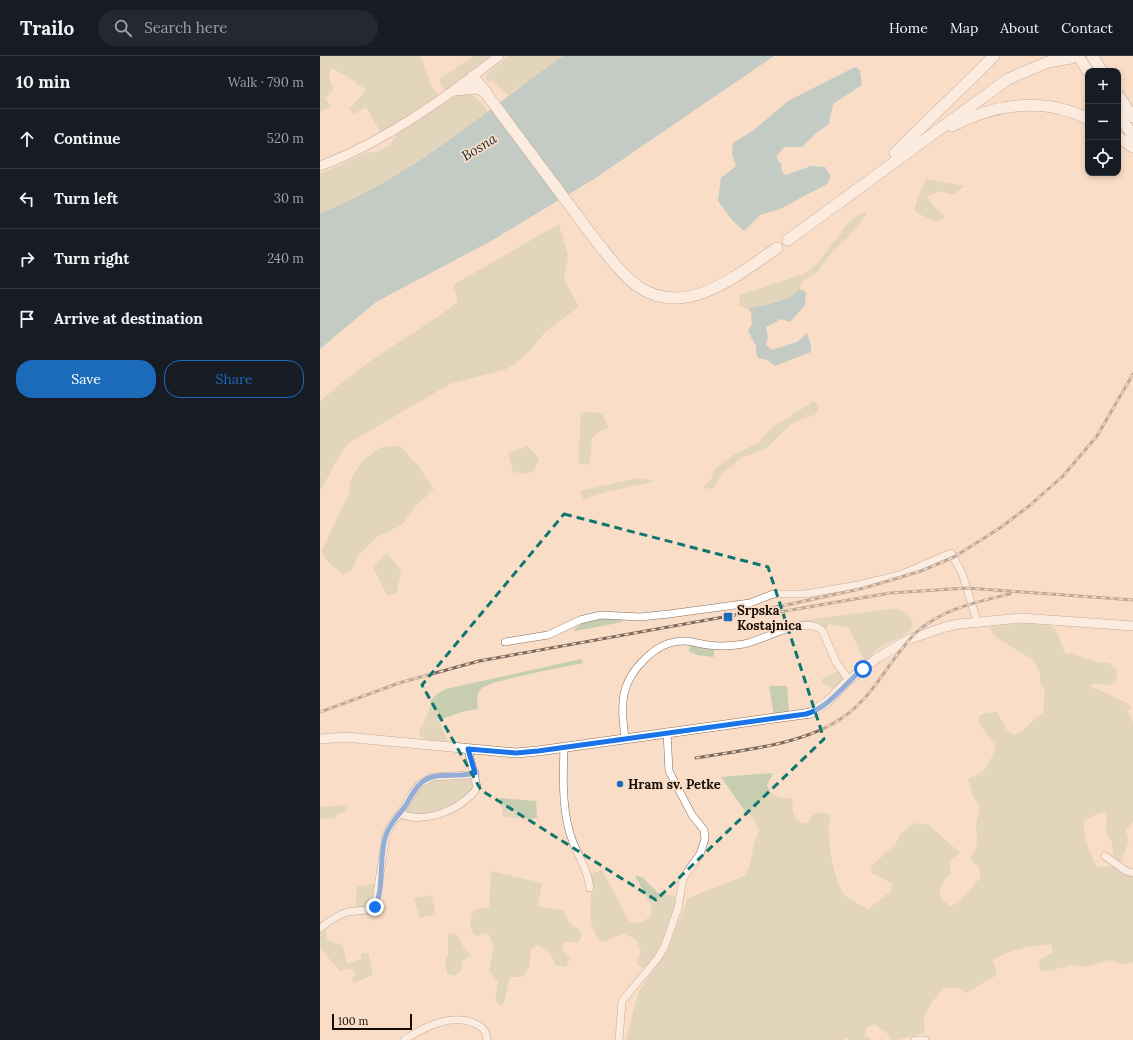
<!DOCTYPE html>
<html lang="en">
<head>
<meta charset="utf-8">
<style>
	body { margin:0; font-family:Lora,serif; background:#242831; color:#f1f3f6 }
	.controls { position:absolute; right:12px; top:12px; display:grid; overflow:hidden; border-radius:8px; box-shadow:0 2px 6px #0003 }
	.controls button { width:36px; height:36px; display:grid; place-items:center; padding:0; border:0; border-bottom:1px solid #363941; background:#171b24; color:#f1f3f6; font:20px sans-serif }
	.scale { position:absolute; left:12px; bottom:10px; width:80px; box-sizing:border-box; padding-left:4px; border:2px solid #160d06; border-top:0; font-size:11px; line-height:14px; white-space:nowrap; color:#160d06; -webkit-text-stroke:3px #f9ddc7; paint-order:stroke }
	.stop { position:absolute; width:12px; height:12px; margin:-9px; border:3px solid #1a73e8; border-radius:50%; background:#fff }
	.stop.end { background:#1a73e8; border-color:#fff; box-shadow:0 1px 4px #0008 }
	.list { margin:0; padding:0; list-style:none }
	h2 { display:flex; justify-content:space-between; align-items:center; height:52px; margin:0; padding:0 16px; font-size:17px }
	h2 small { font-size:13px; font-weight:400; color:#9ea1a6 }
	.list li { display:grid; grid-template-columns:26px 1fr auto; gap:12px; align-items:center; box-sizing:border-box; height:60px; padding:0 16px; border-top:1px solid #363941 }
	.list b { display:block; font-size:15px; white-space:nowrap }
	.list em { font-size:13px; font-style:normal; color:#9ea1a6 }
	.actions { display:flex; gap:8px; padding:12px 16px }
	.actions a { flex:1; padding:9px 0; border:1px solid #1c6bba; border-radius:16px; text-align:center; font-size:14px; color:#1c6bba }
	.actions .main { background:#1c6bba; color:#fff }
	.icon { flex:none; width:22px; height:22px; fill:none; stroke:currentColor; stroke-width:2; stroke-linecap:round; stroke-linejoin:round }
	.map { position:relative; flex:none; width:813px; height:984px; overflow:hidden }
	header { display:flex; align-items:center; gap:24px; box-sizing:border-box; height:56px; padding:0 20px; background:#171b24; border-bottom:1px solid #363941 }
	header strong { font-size:19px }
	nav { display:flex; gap:22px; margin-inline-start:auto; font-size:14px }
	.search { width:280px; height:36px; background:#242831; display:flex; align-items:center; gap:10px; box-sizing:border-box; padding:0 14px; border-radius:22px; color:#9ea1a6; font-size:15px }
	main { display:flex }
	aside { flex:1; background:#171b24 }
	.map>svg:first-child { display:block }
	.green { fill:#c6cdb0 }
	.water { fill:#80b6c1 }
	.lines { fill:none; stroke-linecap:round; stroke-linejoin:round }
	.minor-casing { stroke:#876f5c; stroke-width:8 }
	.major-casing { stroke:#876f5c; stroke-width:10 }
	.highway-casing { stroke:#876f5c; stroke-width:12 }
	.minor { stroke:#fff; stroke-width:7 }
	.major { stroke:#fff; stroke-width:9 }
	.highway { stroke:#fff; stroke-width:11 }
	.rail-casing { stroke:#7a685b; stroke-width:3 }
	.rail { stroke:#f9ddc7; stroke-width:1.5; stroke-dasharray:4.5; stroke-linecap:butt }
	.route { stroke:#1a73e8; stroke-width:5 }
	.marked { fill:none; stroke:#0f766e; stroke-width:3; stroke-dasharray:8 5; stroke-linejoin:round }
	.poi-dot { fill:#1c6bba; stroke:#f9ddc7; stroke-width:1.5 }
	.labels { text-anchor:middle; stroke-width:3.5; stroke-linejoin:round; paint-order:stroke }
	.poi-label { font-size:13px; font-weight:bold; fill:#160d06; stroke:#f9ddc7; text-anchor:start }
	.water-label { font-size:14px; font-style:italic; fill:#143035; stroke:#f9ddc7 }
</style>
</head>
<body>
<header>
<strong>Trailo</strong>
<div class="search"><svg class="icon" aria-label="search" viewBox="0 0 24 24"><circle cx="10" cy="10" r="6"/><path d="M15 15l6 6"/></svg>Search here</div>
<nav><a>Home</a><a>Map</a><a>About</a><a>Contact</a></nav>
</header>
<main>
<aside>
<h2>10 min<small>Walk · 790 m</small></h2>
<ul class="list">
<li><svg class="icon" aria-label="ahead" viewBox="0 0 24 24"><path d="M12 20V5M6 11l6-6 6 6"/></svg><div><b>Continue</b></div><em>520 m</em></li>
<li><svg class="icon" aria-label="left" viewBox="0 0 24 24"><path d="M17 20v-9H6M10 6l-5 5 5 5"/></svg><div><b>Turn left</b></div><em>30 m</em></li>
<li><svg class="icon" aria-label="right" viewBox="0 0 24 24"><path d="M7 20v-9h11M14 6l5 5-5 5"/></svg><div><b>Turn right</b></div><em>240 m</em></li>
<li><svg class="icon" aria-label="arrive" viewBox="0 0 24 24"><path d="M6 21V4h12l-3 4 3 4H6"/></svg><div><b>Arrive at destination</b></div></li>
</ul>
<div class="actions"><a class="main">Save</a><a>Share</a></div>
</aside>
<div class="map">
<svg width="813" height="984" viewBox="0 0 813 984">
	<rect width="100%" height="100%" fill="#f9ddc7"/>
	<!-- green -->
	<g class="green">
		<path d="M0,0h101l10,30 9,11 -59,36 -15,-26 -12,7 -5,-5 17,-19 -19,-14 -16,-8 -2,8 4,14 -8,9 6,7 -11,6z"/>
		<path d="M153,0h17l-45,35 -6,-11z"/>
		<path d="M188,0h55l-55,39 -15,-14h-6l-2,-5z"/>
		<path d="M145,34l18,14 5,7c-55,40 -104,78 -168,102v-39l48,-22c13,2 24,-7 29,-18z"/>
		<path d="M606,123l38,7 -11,9 -13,-4 -13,6 6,9 13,10 -11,6 -21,-11 5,-17z"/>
		<path d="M545,155l2,3 -16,20 -24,24 -10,14 -14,9 -6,13 -18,7 -31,8 -9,-3 1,-11 63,-21 14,-10 33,-43z"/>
		<path d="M239,168l9,32 -4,23 15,28 -34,25 -15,19 -15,13 -11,6 -54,14 -101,59 -9,12 -20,36v-89c41,-40 93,-66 138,-100l-5,-17z"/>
		<path d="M494,345l5,6 -4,8 -16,5 -9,5 -23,23 -26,10 -18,15 -10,16 -10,-1 8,-9 3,-9 21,-16 25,-12 10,-13z"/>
		<path d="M274,356l8,2 7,14 -9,3 -8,7 -2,24 -3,3 -9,-2 3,-50z"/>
		<path d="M80,390l19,21 15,22 -19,18 -13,18 -24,11 -20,20 -6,14 -8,5 -16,-13 -7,-10 28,-58c-1,-19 14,-35 29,-45 5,-3 16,-3 22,-3z"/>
		<path d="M208,390l11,13c-6,16 -9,16 -26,13l-5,-19z"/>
		<path d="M317,422l18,3 -49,11 -22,8 -4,-9z"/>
		<path d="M67,497l14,18 -4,21 -10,4 -14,-29z"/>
		<path d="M577,552l10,6 6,8c-3,17 -25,19 -37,28 -4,4 -8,9 -11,13l-16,-35 -20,-4 -3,4 -14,-5 -23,2v-3z"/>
		<path d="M279,563h23l1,3 -48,9 -1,-2 12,-8z"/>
		<path d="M695,568c13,0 37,-5 43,10 3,7 4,13 8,20l5,-1 25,9 13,1 8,7v8l-7,7 -19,-1 1,4c14,3 23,11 36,15l3,5 -4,3 6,11v100l-7,8 3,11 -9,22 -6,-5 -3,-19 -6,-8 2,-7 -1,-10 -4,-2 -18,8c-1,17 5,32 13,47l16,-1 10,7 10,3v87l-10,1 -14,-4 -22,7 -16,-2 -21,6 -10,-1 -1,-10 14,-8 -2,-8c-21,2 -39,5 -58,16l4,15 -31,18 -9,-5h-13l-12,14 -9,17 2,9 -1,5 -26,7h-8l-1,-5 -14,-11 -9,4 -1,7 7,5h-23l-3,-3 -3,3h-217l12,-47 31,-48 19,-47 58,-23c7,-15 5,-28 13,-44l-5,-12 -9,-8 -24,-34 52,-4 -6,12c5,12 13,14 25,13l1,14 4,8 9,4 8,-10 9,-2 8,4c-7,13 3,66 13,78 7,7 16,11 24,15l23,-18 2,-7 -21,-11 -1,-6 25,-24 4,-9 15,-11 14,2 31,28 -11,9 2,10 -6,7 -6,13 3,8 8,6 8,-3 22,-25v-10l-10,-10 5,-7 2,-9 -1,-17 4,-17 -8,-14 -4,-15c21,-9 20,-13 28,-33l-17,-22v-8l7,-3 11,-1 9,17 8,6c11,-5 19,-15 29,-22l2,-23 -5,-6v-10l-6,-13 -40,-25 -5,-9z"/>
		<path d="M370,589l24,3v9l-17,-2 -8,-4z"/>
		<path d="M261,603l2,4c-17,4 -92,17 -101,25 -6,6 -5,12 -4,21l-13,2 -26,9 9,22c-52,-4 -18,-12 -18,-41l7,-7 9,-5z"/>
		<path d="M520,614l5,9 -12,11 -11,-8v-3z"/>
		<path d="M449,630h18l2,25 -15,4z"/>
		<path d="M153,720l1,13c-18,17 -43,31 -69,23 4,-6 7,-13 11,-19 12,-18 38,-16 57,-17z"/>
		<path d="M180,742l36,3 1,17 -11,1 -23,-3z"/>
		<path d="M27,749v6l-8,2 -5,5 -14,1v-12z"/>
		<path d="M282,814l27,51 9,3 12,-7 2,-10 -17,-31 7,1 15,15 17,4 2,7 -2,8 -16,40 -9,14 -7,3 -5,-4 4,-13 -5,-12 -12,-5 -22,8c-20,-19 -7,-45 -12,-68z"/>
		<path d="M171,815l51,12 -4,23 25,4 7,14 9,5 2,8 -3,6 -13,-2 -3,9 8,9 -4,8 -11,-2 -4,-10 -13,-10 -7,4 -2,20 -7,8h-12l-6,26 -4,2 -5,-5 3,-18 -9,-12c3,-15 8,-25 -2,-37l-10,3c-10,-7 -7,-16 -3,-26l15,-3z"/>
		<path d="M57,827l-3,20 -8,4 -11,1 2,-21z"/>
		<path d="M111,839l5,20 -16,3 -6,-20z"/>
		<path d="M6,870l1,14 16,5 4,19 14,-5v-5l7,-2 5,23 -19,8 -2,-4 4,-5 -3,-4 -4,-2 -9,3 -20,-23v-18z"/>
		<path d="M128,877l10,2 6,13 7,7 -9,6 -1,10 -6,5 -8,-2 -2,-12 3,-7z"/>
	</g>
	<!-- water -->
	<g class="water">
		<path d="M243,0h211l-180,123 -103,62 -115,61 -56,47v-136c91,-35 164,-102 243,-157z"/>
		<path d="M535,11l5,3 2,15 -29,19 -4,20 -13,9 -14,14h-18l-8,10 5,7 1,8 4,3 25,-9 14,1 6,9 -4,8 -47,25 -20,6 -16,16 -12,-11 -14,-19 3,-23 15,-12 -4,-12 1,-11 21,-13 34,-29z"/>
		<path d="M479,233l7,3 -1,13 -15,17 -9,-3 -15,8 2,11 -2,7 6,5 25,-8 10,-9 4,12v7l-36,14 -8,-6 -9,-2 -2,-5v-7l-8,-15 4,-7 -1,-12 -3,-3c13,-4 45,-8 51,-20z"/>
	</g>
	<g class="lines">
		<!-- minor casing -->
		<g class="minor-casing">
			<g id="minor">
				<path d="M185,586l43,-7 32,-15 21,-5 39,2 29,-3 81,-11 23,-9h32l53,-9 42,-10 51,-22 11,20 16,51"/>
				<path d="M305,683c-4,-35 -6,-56 21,-81 10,-10 23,-17 38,-17 8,0 15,3 24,4 12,2 24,1 36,-1 21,-4 58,-29 78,-14l14,32 13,18"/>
				<path d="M244,691c-1,27 -2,57 5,83 5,21 19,37 21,58"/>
				<path d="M80,758c23,9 52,-1 70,-18 3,-3 6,-5 7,-9l-9,-38"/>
				<path d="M785,800l21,15 7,2"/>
				<path d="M0,872c8,-6 17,-13 27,-16 10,-2 20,0 28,-5l11,-72 6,-12 8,-9 13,-22 7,-8 12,-7 36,-2 7,-2"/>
				<path d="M84,984c22,-14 49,-28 74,-15 6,3 9,8 9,15"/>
				<path d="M299,984l3,-39 35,-42 7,-11 14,-40 5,-30 17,-24 5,-15 -1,-9 -12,-15 -23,-44 -2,-39"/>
				<path d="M595,984h10"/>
			</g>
		</g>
		<!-- major casing -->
		<g class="major-casing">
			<g id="major">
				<path d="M0,110c66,-25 124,-67 179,-110"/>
				<path d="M0,683l25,-2 171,16 22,-2 273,-38 16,-11 22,-22 28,-22 33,-19 35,-12 14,-3 62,-6 112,8"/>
			</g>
		</g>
		<!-- highway casing -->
		<g class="highway-casing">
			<g id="highway">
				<path d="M758,0l10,15"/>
				<path d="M772,0l10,15"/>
				<path d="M153,20l124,166c13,16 25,33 42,45 47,32 100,-13 138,-39"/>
				<path d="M135,34l22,-2 9,4"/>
				<path d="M798,39l15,22"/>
				<path d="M798,58l15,22"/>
				<path d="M632,70c42,-22 92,-30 136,-7"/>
				<path d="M798,81l15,10"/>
				<path d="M575,97l99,-97"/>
				<path d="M468,184l220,-161 40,-17 23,-4"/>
			</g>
		</g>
		<!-- minor -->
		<use href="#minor" class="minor"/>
		<!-- major -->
		<use href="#major" class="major"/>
		<!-- highway -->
		<use href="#highway" class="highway"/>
		<!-- rail casing -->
		<g class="rail-casing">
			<g id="rail">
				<path d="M459,556l111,-19 77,-5 166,12"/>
				<path d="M0,656l79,-29 80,-22 289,-52 96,-21 57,-17 33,-14 46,-29 29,-22 34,-30 34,-40 36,-62"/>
				<path d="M376,702c46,-8 107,-13 146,-40 30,-20 44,-52 67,-78 25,-29 66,-38 101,-46"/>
			</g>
		</g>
		<!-- rail -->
		<use href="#rail" class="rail"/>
	</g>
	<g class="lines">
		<!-- route -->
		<path class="route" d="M55,851c10,-21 3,-49 11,-72 4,-12 13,-20 20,-30 5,-9 11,-21 21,-26 12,-7 33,-1 48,-6l-7,-24 48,4 22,-2 268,-37c23,-6 39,-31 57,-45"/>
	</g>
	<!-- marked area -->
	<path d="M0 0H813V984H0ZM244,458l204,53 56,172 -168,161 -175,-110 -59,-105z" fill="#f9ddc7" fill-opacity=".55" fill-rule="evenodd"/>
	<path class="marked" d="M244,458l204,53 56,172 -168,161 -175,-110 -59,-105z"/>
	<!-- markers -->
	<g class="poi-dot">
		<rect x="403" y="556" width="10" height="10" rx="2"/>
		<circle cx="300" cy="728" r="4"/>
	</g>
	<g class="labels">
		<!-- poi labels -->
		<g class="poi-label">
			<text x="417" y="559">Srpska<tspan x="417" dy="15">Kostajnica</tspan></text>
			<text x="308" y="733">Hram sv. Petke</text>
		</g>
		<!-- water labels -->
		<g class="water-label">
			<text transform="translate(159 91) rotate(-32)" y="5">Bosna</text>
		</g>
	</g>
</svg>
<div class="controls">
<button>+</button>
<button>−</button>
<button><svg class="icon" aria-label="locate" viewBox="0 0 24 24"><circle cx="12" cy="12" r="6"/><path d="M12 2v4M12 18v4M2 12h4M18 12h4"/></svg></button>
</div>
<div class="scale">100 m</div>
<div class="stop" style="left:543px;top:613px"></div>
<div class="stop end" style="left:55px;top:851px"></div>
</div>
</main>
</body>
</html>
